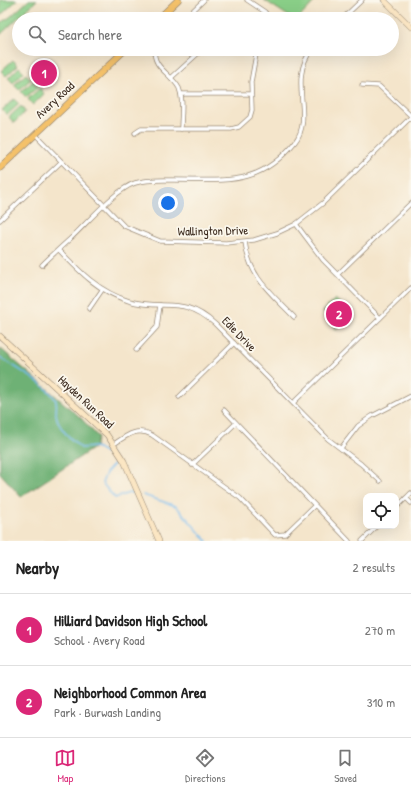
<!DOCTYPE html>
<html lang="en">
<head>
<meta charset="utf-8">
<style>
	body { margin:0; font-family:"Patrick Hand",sans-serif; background:#f2f2f2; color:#222 }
	.controls { position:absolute; right:12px; bottom:12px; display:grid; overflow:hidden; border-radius:8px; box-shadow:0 4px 16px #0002 }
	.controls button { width:36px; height:36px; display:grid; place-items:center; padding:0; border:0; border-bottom:1px solid #e0e0e0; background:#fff; color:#222; font:20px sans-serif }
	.you { position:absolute; left:168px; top:203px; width:14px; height:14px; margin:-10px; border:3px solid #fff; border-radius:50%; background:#1a73e8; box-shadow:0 0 0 6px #1a73e833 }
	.badge { display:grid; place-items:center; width:26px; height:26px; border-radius:50%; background:#db2777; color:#fff; font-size:13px; font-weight:700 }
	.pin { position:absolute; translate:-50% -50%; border:2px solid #fff; box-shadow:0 1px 4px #0006 }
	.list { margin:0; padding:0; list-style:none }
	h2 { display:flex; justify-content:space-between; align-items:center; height:52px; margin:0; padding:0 16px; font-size:17px }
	h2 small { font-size:13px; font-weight:400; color:#767676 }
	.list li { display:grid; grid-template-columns:26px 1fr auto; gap:12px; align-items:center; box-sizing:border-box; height:72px; padding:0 16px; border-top:1px solid #e0e0e0 }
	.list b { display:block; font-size:15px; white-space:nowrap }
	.list p { margin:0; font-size:13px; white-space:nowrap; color:#767676 }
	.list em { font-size:13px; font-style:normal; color:#767676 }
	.icon { flex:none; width:22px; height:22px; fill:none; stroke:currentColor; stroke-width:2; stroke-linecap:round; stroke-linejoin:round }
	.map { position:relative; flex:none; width:411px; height:541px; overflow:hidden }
	.search { position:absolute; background:#fff; box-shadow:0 4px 16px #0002; left:12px; right:12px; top:12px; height:44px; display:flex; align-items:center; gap:10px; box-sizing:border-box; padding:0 14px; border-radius:22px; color:#767676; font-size:15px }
	.sheet { height:196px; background:#fff }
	nav { display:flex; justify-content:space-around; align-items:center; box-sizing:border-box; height:56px; border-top:1px solid #e0e0e0; background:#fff; font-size:11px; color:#767676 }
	nav a { display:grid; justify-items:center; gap:2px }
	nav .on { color:#db2777 }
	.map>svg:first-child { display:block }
	.green { fill:#89ce87; stroke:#627c52 }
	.forest { fill:#6eb174; stroke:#546e49 }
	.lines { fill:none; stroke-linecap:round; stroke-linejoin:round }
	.stream { stroke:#7abef0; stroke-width:1.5 }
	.street-casing { stroke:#988874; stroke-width:5 }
	.secondary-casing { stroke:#988874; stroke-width:6 }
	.primary-casing { stroke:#988874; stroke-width:7 }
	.street { stroke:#fff; stroke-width:3.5 }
	.secondary { stroke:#fbe6c3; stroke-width:5 }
	.primary { stroke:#f4c16a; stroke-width:5.5 }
	.labels { text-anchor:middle; stroke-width:3.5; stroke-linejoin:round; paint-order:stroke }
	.street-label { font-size:12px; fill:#3b2a1e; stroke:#fbf7ec }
</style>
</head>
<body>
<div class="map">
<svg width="411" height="541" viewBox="0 0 411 541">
	<rect width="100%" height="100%" fill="#fbf7ec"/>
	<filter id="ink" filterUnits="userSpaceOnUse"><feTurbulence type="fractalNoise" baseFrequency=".025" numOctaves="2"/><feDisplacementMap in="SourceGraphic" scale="8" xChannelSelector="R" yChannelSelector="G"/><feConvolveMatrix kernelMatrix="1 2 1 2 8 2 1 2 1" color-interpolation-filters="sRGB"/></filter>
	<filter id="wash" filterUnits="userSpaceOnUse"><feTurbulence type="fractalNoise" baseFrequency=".012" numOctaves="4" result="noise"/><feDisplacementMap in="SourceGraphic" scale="16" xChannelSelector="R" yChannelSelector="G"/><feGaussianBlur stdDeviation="0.9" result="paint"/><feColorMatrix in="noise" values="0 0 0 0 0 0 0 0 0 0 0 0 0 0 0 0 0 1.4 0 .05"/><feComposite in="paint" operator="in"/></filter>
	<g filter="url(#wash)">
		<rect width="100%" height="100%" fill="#f4e5cb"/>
		<!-- green -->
		<g class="green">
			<path d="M0,0h17l-17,16z"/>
			<path d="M29,0h8l-37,35v-12l10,-6z"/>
			<path d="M264,0h52l-18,19h-5z"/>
			<path d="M13,60l5,5 -12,11 -5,-5z"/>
			<path d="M19,67l5,5 -11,11 -5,-5z"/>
			<path d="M26,74l5,5 -12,11 -5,-5z"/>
			<path d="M33,81l5,6 -12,10 -5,-5z"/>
			<path d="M40,88l4,6 -11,11 -5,-6z"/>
			<path d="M14,99l5,5 -12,11 -5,-5z"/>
			<path d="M21,106l4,6 -11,11 -5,-6z"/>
			<path d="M335,299l20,17 -19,14 -8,-10 1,-5 -6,-3z"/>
		</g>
		<!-- forest -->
		<path class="forest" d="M0,348l81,70 17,19 -3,10 -74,50 -21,-24z"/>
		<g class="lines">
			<!-- stream -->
			<g class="stream">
				<path d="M0,357c17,12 40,23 53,39 5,5 3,11 3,18 2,15 15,25 25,34l14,-1 16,8 3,9 -8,9 -4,10 13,15 14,-5h5"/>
				<path d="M143,495l33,11 31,35"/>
			</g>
		</g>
	</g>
	<g filter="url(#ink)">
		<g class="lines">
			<!-- street casing -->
			<g class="street-casing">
				<g id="street">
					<path d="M247,0l18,12 4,7"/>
					<path d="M184,19l20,-19"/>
					<path d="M342,19l20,-19"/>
					<path d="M155,49c-4,18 17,25 24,39 5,12 2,27 2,41"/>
					<path d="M171,78l32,-29"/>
					<path d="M362,85l17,1 32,30"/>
					<path d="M181,94h70"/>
					<path d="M135,133l6,-4h90l8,-2 11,-10 2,-7 -1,-28 6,-33"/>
					<path d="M35,134l89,92 36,15 66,2 28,-3 23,-7 19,-9 27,-21 88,-86"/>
					<path d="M0,220l61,-58"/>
					<path d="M296,224l27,36 57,58"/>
					<path d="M245,242c4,35 26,51 49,75"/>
					<path d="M59,250c21,22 40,42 70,51 36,10 54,-6 86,23l113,115 33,25 19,17"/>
					<path d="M42,265c9,-9 19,-18 29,-27 15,-14 45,-49 64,-55 12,-4 26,-3 39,-3 52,0 85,7 121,-38 20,-26 -8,-61 17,-93"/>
					<path d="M338,274l73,-71"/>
					<path d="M89,309l13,-19"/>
					<path d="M136,350l21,-23 3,-22"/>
					<path d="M179,397l55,-54"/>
					<path d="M293,403l118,-115"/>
					<path d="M224,410l125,131"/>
					<path d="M114,444c13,-9 23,-17 38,-9l88,63 35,37 10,-1 29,-28"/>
					<path d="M341,448l17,-22 14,-10 39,-20"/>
					<path d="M192,465l44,-42"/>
					<path d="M406,498l5,5"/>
					<path d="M396,508l15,-15"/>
					<path d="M362,541l15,-15"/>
				</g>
			</g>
			<!-- secondary casing -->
			<g class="secondary-casing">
				<g id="secondary">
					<path d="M384,0l27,27"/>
					<path d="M0,336l107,99 17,26 35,80"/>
				</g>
			</g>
			<!-- primary casing -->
			<g class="primary-casing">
				<g id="primary">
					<path d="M158,19l20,-19"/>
					<path d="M0,168l126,-119"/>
				</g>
			</g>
			<!-- street -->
			<use href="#street" class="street"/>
			<!-- secondary -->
			<use href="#secondary" class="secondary"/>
			<!-- primary -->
			<use href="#primary" class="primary"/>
		</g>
	</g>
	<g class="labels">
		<!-- street labels -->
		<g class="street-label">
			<text transform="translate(55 100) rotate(-43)" y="4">Avery Road</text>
			<text transform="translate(213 231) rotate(-1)" y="4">Wallington Drive</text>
			<text transform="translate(239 334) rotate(46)" y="4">Edie Drive</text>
			<text transform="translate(86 402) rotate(43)" y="4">Hayden Run Road</text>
		</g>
	</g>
</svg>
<div class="controls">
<button><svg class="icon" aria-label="locate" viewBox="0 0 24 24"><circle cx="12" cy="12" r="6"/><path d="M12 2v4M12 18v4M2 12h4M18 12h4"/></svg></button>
</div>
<div class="you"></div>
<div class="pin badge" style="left:44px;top:73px">1</div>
<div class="pin badge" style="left:339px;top:314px">2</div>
<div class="search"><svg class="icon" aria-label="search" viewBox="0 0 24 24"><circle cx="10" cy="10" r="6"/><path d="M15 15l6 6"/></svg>Search here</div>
</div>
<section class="sheet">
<h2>Nearby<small>2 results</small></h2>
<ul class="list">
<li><span class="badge">1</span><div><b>Hilliard Davidson High School</b><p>School · Avery Road</p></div><em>270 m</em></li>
<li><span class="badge">2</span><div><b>Neighborhood Common Area</b><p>Park · Burwash Landing</p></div><em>310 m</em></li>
</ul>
</section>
<nav>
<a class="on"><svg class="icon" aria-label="map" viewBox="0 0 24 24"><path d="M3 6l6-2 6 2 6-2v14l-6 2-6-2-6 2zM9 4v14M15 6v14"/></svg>Map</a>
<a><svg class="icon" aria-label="directions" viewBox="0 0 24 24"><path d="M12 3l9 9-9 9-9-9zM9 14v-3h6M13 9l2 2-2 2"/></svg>Directions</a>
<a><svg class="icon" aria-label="saved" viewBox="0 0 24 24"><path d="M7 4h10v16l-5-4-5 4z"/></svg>Saved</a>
</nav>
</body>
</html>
